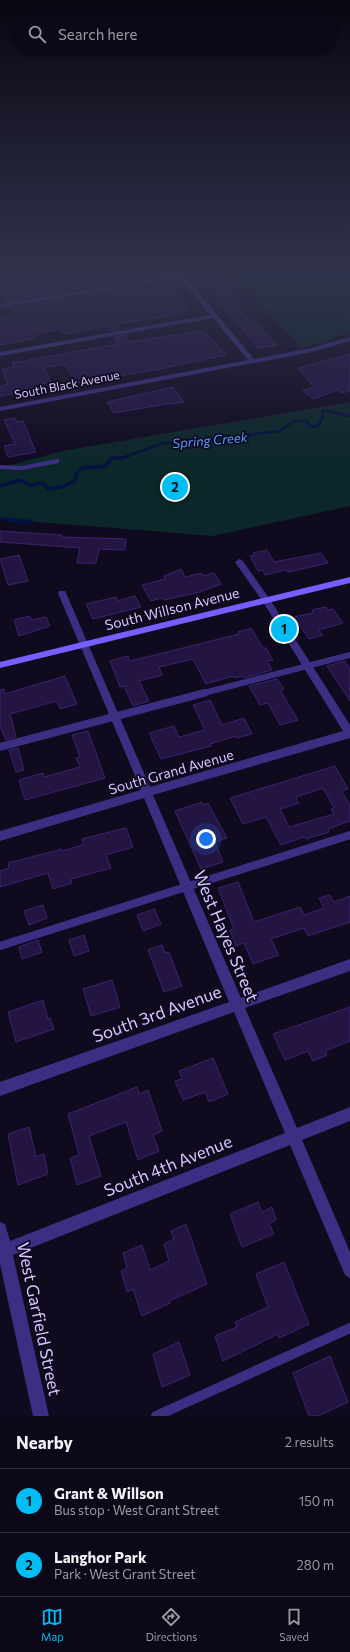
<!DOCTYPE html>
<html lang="en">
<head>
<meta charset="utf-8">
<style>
	body { margin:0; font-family:Commissioner,sans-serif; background:#1a1624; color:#f1f3f6 }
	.you { position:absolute; left:206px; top:839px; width:14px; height:14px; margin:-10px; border:3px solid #fff; border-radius:50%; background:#1a73e8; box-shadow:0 0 0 6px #1a73e833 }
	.badge { display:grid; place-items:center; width:26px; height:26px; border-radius:50%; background:#00bef3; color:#111; font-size:13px; font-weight:700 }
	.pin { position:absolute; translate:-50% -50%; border:2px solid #fff; box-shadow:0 1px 4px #0006 }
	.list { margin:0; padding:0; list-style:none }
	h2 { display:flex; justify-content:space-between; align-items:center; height:52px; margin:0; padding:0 16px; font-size:17px }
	h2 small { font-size:13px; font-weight:400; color:#9a9aa1 }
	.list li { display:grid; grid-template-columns:26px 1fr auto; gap:12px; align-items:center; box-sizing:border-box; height:64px; padding:0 16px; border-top:1px solid #2c2936 }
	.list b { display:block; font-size:15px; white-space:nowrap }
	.list p { margin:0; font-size:13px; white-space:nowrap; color:#9a9aa1 }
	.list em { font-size:13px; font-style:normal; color:#9a9aa1 }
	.icon { flex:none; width:22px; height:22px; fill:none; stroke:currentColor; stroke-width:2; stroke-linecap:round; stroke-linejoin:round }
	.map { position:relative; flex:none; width:350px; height:1416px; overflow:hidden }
	.search { position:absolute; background:#0c0817; box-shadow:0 1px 3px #0004; left:12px; right:12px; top:12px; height:44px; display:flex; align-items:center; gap:10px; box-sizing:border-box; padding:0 14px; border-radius:22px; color:#9a9aa1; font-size:15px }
	.sheet { height:180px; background:#0c0817 }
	nav { display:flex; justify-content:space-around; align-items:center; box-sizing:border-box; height:56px; border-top:1px solid #2c2936; background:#0c0817; font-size:11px; color:#9a9aa1 }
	nav a { display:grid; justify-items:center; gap:2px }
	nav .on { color:#00bef3 }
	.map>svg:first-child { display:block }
	.green { fill:#0c2729 }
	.water { fill:#04123e }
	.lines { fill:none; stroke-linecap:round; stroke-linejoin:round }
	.stream-far1 { stroke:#04123e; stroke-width:2.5 }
	.stream { stroke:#04123e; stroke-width:3.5 }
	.building { fill:#231442; stroke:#3c2370; fill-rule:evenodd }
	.lane-far2 { stroke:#3c2f83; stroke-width:6 }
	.lane-far1 { stroke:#3c2f83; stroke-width:8 }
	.lane { stroke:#3c2f83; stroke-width:10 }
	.street { fill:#3c2f83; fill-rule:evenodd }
	.secondary { fill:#765fff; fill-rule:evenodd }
	.labels { text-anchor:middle; stroke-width:3.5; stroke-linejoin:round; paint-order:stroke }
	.far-street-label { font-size:12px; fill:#d5c8ff; stroke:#100a1f }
	.far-water-label { font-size:13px; font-style:italic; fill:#569dff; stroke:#100a1f }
	.street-label { font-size:14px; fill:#d5c8ff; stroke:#100a1f }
	.near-street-label { font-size:17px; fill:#d5c8ff; stroke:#100a1f }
</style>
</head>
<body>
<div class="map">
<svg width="350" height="1416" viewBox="0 0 350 1416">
	<rect width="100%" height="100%" fill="#100a1f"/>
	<!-- green -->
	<g class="green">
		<path d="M228,268h122v64l-33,12 -16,4z"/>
		<path d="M350,402v104l-137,30 -213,-17v-51l62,-17z"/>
	</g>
	<!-- water -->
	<path class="water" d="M0,517l33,3 1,3c-5,3 -27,-1 -34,-3z"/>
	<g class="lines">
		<!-- stream-far1 -->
		<path class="stream-far1" d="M136,453l28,-10 42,-1 21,-6 16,2 11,-4 26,-3 14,-10h13l1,4 6,2 6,-3 -1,-3 4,-4 -1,-5 4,-1 24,5"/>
		<!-- stream -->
		<path class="stream" d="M0,486l19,-6 12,5 11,-2 6,6 16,-3 11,-5 1,-7 6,-6 23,-2 7,-8h11l15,-6"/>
	</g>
	<!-- building -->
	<g class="building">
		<path d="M34,268h69l1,7 38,-6 7,9 -142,23 -3,-7 -4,1v-22z"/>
		<path d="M208,271l14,15 5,-1 16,19 -7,1 16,19 5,-1 20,22 -19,3 -63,-75z"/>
		<path d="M154,284l6,6 11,-2 18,23 -9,1 1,2 -65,10 4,5 -10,2 -4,-5 -42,8 -3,-5 -27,5 2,4 -36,7v-28l14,-3 -3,-6z"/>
		<path d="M204,331l22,24 -71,15 -78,13 -12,-19 -21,4 7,14 -10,2 3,4 -44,8v-10l8,-2 -6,-15 12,-2 -2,-4 106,-19 -4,-7 10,-2 4,7z"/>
		<path d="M350,354v37l-9,2 -3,-4 -24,10 -11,-8 11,-4 -16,-19z"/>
		<path d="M173,387l11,15 -11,2 -1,-1 -58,10 -7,-11z"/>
		<path d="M15,418l2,4 6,-1 13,31 -28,5 -4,-11 11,-2 -11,-24z"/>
		<path d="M0,531l62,4 -1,2 65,2 -1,11 -26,-1 -3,14h-19l3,-15 -80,-6z"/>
		<path d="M267,550l7,12 47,-9 7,10 -40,9 -2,-2 -21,5 -2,-5 -5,1 -8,-15 5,-1 -2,-2z"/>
		<path d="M19,555l9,26 -20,4 -8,-26z"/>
		<path d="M181,569l4,8 17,-4 1,3 11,-3 7,11 -21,8 -36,8 -2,-2 -11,3 -9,-16 23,-6 -1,-3z"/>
		<path d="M135,596l6,11 -48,12 -7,-15 30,-7 2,4z"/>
		<path d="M326,607l2,3 5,-1 10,14 -24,7 4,5 -14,4 -15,-22 19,-4 -1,-3z"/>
		<path d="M30,616l1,4 15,-3 4,9 -31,10 -5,-16z"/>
		<path d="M251,628l12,20h3l7,12 -6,1 5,9 -28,8 -1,-2 -9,2 -1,-2 -27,8 -13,-25 -34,8 3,8 -23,6 10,20 -16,5 -9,-20 -4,1 -10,-26 18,-5 2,5 33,-8 76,-19 -1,-2z"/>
		<path d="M345,661l5,8v32l-23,-35z"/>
		<path d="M65,676l12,28 -17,5 -3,-8 -47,13 6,23 -10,3 -6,-14v-36l4,-1 1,5z"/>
		<path d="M277,679l7,10 -4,1 18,30 -18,5 -12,-22 -8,2 -11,-19z"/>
		<path d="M210,700l12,25 22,-7 8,16 -15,4 -1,-2 -26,8 1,2 -50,13 -12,-26 25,-7 5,11 26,-7 -12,-25z"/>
		<path d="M88,731l17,47 -80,22 -6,-20 24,-7 1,4 36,-10 -4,-9 4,-1 -8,-22z"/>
		<path d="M18,748l6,22 -8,2 -7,-22z"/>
		<path d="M335,766l13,23 -7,2 9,14v16l-22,8 1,3 -23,7 -2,-2 -23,8 -15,-28 -23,7 -13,-26zM323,788l11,20 -3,1 3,5 -45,13 -9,-18 19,-6 -3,-6z"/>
		<path d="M202,802l1,3 5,-2 19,35 -12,4 8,20 -22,7 -26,-58z"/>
		<path d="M126,828l7,19 -27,8 5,13 -40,11 1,4 -19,6 -5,-16 -48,14v-16l9,-3 -1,-5 54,-14v2l21,-6 -1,-6z"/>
		<path d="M238,882l16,40 46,-15 4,8 20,-7 -5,-10 11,-3 4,7 16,-6v26l-42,14 -4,-8 -33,11 8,16 -26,9 -9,-21 -8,3 -6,-16 4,-1 -16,-41z"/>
		<path d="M43,905l4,13 -18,7 -5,-14z"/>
		<path d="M154,909l7,15 -18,7 -6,-16z"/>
		<path d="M84,935l5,16 -15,5 -5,-16z"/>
		<path d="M38,940l4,12 -20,7 -3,-12z"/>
		<path d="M162,945l3,8 4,-1 13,34 -18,6 -16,-42z"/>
		<path d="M112,980l8,27 -29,9 -8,-27z"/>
		<path d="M43,1000l5,19 2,-1 4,11 -38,13 -8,-30z"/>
		<path d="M350,1007v34l-25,10 2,4 -14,6 -5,-10 -23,9 -12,-26z"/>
		<path d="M213,1058l15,36 -19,8 -4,-10 -22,8 -8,-19 7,-2 -3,-8z"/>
		<path d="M137,1087l2,7 9,-4 14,41 -9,4 6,16 -21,9 -12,-38 -37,14 12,40 -24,9 -7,-27 9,-3 -11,-41z"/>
		<path d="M29,1127l7,30 8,-3 4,20 -30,11 -10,-51z"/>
		<path d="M258,1202l4,10 10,-5 4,13 -7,3 5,11 -32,13 -12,-33z"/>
		<path d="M186,1224l21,60 -38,17 1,2 -28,13 -9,-27 -6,3 -6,-21 6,-3 -4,-15 19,-8 8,25 19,-9 -5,-17 10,-5 -3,-8z"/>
		<path d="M284,1262l25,62 -30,14 -1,-4 -55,27 -8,-25 22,-9 -2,-5 33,-15 -12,-33z"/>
		<path d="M179,1342l11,33 -28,12 -9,-33z"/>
		<path d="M330,1356l18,46 -30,14h-9l-16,-43z"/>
	</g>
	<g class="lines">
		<!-- lane-far2 -->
		<path class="lane-far2" d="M200,694l150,-39"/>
		<!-- lane-far1 -->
		<g class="lane-far1">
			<path d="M0,747l204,-54"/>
			<path d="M0,946l350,-111"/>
		</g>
		<!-- lane -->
		<path class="lane" d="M156,1416l194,-88"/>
		<!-- street -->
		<g class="street">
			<path d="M172,268h6l76,91 57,-11 39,-11v4l-38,11 -312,59v-4l248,-47 -35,-42 -213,38v-4l210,-37 -30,-37 -180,30v-4l178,-29z"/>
			<path d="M56,459h3v4l-37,7 -22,-1v-4l22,1z"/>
			<path d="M239,559l3,1 27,38 81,127v13l-197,57 88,203 109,-39v12l-105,37 52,120 53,-21v14l-48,19 48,112v26l-5,-3 -55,-130 -277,110 36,161h-16l-33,-152v-42l5,2 5,17 275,-108 -51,-121 -234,84v-14l229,-80 -85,-204 -144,43v-10l141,-41 -83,-197 1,-2h6l1,2 84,194 193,-56 -80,-129 -28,-40z"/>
		</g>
		<!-- secondary -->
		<path class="secondary" d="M350,577v6l-350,85v-6z"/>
	</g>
	<!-- sky -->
	<linearGradient id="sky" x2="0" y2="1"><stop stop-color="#090611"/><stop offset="0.58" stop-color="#31334d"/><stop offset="1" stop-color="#31334d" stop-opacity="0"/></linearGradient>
	<rect width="350" height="466" fill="url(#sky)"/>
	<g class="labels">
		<!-- far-street labels -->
		<g class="far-street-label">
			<text transform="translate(67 385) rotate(-11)" y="4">South Black Avenue</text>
		</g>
		<!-- far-water labels -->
		<g class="far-water-label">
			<text transform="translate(210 440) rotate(-5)" y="5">Spring Creek</text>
		</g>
		<!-- street labels -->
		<g class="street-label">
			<text transform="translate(172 609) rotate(-14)" y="5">South Willson Avenue</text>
			<text transform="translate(171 772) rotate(-16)" y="5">South Grand Avenue</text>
		</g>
		<!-- near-street labels -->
		<g class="near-street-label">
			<text transform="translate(226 936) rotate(67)" y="6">West Hayes Street</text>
			<text transform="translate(157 1014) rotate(-20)" y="6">South 3rd Avenue</text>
			<text transform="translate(168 1166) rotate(-22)" y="6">South 4th Avenue</text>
			<text transform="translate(39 1319) rotate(78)" y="6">West Garfield Street</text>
		</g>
	</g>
</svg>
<div class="you"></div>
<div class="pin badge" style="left:284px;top:629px">1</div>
<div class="pin badge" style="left:175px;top:487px">2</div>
<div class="search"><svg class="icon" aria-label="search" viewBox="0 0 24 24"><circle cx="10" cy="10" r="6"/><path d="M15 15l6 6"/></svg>Search here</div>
</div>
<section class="sheet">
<h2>Nearby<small>2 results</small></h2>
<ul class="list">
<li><span class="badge">1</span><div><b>Grant &amp; Willson</b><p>Bus stop · West Grant Street</p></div><em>150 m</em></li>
<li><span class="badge">2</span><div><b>Langhor Park</b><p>Park · West Grant Street</p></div><em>280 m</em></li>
</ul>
</section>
<nav>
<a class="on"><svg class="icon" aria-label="map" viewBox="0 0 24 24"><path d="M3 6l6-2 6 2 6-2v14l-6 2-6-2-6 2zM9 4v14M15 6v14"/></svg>Map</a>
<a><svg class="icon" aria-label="directions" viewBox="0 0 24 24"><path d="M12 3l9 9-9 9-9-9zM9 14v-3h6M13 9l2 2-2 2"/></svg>Directions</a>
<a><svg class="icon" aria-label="saved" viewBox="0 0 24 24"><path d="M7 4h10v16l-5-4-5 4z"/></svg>Saved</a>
</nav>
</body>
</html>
